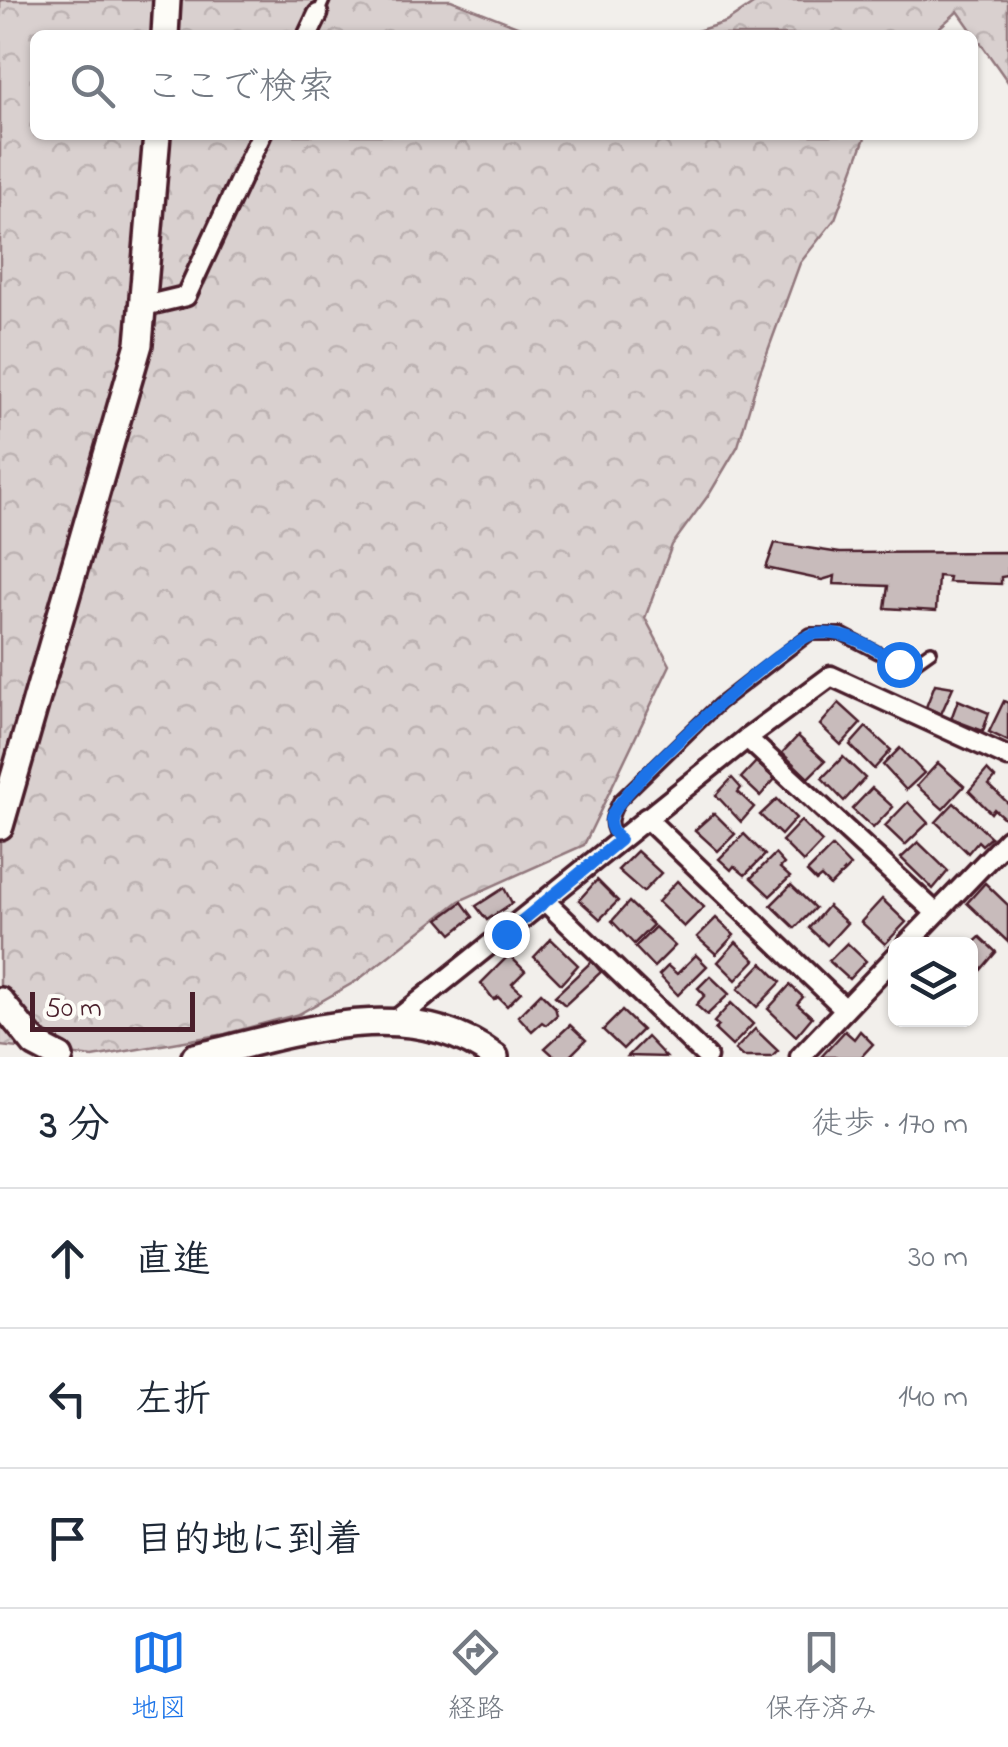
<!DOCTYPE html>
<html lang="ja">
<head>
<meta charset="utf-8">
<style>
	body { margin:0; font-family:"Indie Flower","Klee One",sans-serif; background:#f2f2f3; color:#1f2937 }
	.controls { position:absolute; right:30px; bottom:30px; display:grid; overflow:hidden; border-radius:15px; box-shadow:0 2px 8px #0004 }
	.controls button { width:90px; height:90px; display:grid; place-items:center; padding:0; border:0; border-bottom:2px solid #e0e1e3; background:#fff; color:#1f2937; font:50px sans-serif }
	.scale { position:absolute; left:30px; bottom:25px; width:165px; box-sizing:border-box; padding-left:10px; border:5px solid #4a1f2b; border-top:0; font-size:28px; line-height:35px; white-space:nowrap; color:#4a1f2b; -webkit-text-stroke:8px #fdfcf7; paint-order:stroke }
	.stop { position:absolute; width:30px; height:30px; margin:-22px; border:8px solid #1a73e8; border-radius:50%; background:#fff }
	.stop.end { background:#1a73e8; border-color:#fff; box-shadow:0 2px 10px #0008 }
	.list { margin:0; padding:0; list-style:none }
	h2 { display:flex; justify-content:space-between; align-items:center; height:130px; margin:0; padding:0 40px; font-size:42px }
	h2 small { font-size:32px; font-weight:400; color:#747a83 }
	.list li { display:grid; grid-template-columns:65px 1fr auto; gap:30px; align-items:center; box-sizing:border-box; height:140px; padding:0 40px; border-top:2px solid #e0e1e3 }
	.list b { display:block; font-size:38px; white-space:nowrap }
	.list em { font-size:32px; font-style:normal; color:#747a83 }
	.icon { flex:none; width:55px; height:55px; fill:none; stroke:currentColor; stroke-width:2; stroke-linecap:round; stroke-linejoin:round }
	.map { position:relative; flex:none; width:1008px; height:1057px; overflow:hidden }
	.search { position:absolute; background:#fff; box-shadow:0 2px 8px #0004; left:30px; right:30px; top:30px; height:110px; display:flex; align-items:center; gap:25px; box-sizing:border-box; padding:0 35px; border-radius:15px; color:#747a83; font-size:38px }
	.sheet { height:550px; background:#fff }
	nav { display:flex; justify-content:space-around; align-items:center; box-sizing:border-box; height:140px; border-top:2px solid #e0e1e3; background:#fff; font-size:28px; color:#747a83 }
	nav a { display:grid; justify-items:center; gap:5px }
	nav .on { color:#1a73e8 }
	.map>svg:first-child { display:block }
	.forest { fill:url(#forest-crowns); stroke:#92787d; stroke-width:2.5 }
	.building { fill:#c8bbbb; stroke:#4a1f2b; stroke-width:2.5 }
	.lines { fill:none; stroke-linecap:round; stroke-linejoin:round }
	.lane-casing { stroke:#4a1f2b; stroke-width:16 }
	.street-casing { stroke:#4a1f2b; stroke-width:25 }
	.secondary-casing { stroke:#4a1f2b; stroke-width:32 }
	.lane { stroke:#fdfcf7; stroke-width:9 }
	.street { stroke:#fdfcf7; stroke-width:18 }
	.secondary { stroke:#fdfcf7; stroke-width:25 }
	.route { stroke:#1a73e8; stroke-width:12 }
</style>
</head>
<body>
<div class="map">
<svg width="1008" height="1057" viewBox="0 0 1008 1057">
	<defs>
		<pattern id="forest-crowns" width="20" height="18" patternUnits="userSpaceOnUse" patternTransform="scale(2.5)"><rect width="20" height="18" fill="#d9d0cf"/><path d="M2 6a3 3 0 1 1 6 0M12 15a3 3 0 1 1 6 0" fill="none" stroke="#bcb2b2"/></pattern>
	</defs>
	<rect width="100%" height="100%" fill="#f2efeb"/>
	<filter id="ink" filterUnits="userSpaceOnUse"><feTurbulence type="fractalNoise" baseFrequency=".01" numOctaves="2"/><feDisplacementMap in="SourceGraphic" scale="20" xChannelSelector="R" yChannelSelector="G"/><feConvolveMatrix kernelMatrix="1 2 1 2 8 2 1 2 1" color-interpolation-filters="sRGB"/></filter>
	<g filter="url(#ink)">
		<!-- forest -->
		<g class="forest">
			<path d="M0,0h451l89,35h-505v100h831l-31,84 -35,44 -41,112 -21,71 -28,47 -38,52 -27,73 25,47 -86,180 -125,56 -101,79 -59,34 -74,20 -132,23 -93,-11z"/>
			<path d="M759,0h249v82l-50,-71 -27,24h-247l42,-13z"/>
		</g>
		<!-- building -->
		<g class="building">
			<path d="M775,543l65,10 168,-1v24l-7,1v7l-53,-2 1,-5 -11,-1 -2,35 -51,-3 3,-22 -54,-2 1,-8 -13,4 -56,-12z"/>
			<path d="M935,684l18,3 -12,27 -15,-7z"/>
			<path d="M958,700l31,13 -6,18 -32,-12z"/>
			<path d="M1004,701l4,2v38l-19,-9z"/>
			<path d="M839,703l22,20 -20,22 -21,-20z"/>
			<path d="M866,727l25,23 -17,19 -24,-24z"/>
			<path d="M798,736l27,25 -17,17 -26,-25z"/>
			<path d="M900,748l24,25 -18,17 -23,-25z"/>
			<path d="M843,757l22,21 -21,23 -22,-23z"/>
			<path d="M756,762l19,17 -15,17 -19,-18z"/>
			<path d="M938,763l26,23 -21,23 -26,-23z"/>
			<path d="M987,770l8,8 -6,7 19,18v11l-4,4 -10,-9 -3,4 -22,-22z"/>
			<path d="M732,778l9,10 -3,4 16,15 -13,15 -25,-27z"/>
			<path d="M872,788l21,19 -20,21 -21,-19z"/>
			<path d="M777,799l19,19 -15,17 -21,-20z"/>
			<path d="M908,802l20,21 -23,22 -20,-19z"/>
			<path d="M954,803l37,34 -9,8 -4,-4 -10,12 -32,-31z"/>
			<path d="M714,813l21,21 -17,17 -23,-21z"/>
			<path d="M801,821l21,21 -19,20 -21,-21z"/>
			<path d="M744,834l21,21 -20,20 -11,-9 -3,4 -12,-11z"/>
			<path d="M918,842l30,29 -15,18 -32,-31z"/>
			<path d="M832,847l18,19 -20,20 -9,-9 -5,4 -9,-9z"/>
			<path d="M637,851l24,22 -18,19 -25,-22z"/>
			<path d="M775,854l9,10 -4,4 10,9 -20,19 -19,-18z"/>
			<path d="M597,880l21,21 -18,18 -21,-19z"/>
			<path d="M677,881l27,26 -20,20 -26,-25z"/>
			<path d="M985,883l23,22v37l-41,-39z"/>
			<path d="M791,885l24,23 -20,20 -24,-23z"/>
			<path d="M504,888l8,15 -25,17 -11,-14z"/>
			<path d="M882,899l24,23 -21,22 -24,-22z"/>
			<path d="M462,902l11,15 -21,17 -13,-15z"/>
			<path d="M629,902l24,23 -19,19 -22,-23z"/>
			<path d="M828,906l19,17 -20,22 -18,-17z"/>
			<path d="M716,918l18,17 -18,19 -19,-17z"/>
			<path d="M655,927l20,19 -21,21 -19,-20z"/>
			<path d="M980,937l16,15 -22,26 -4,-3v-29z"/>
			<path d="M551,939l27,26 -17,19 -27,-27z"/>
			<path d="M736,942l19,18 -19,20 -18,-18z"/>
			<path d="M847,943l19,18 -17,18 -20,-18z"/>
			<path d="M509,955l16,16 -13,13 9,8 -14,14 -9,-9 -4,3 -13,-17z"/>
			<path d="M696,955l11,11 -29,29 -19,-20 9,-9 9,8z"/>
			<path d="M592,961l9,11 -36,33 -10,-9z"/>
			<path d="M762,963l19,19 -24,25 -19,-18z"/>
			<path d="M710,976l19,18 -22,21 -11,-10 9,-10 -7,-7z"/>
			<path d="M790,985l13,12 -6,7 15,13 -16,19 -28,-27z"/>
			<path d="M541,993l14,14 2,8 -11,10 -4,-3 -10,9 -14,-15z"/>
			<path d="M731,1003l22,21 -21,22 -17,-16 4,-4 -5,-4z"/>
			<path d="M622,1011l20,19 -19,19 -20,-19z"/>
			<path d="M570,1025l16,15 -17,17h-14l-10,-9z"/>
			<path d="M755,1029l23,22 -6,6h-29l-8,-7z"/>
			<path d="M845,1031l9,8 6,-8 13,13 -12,13h-40z"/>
			<path d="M647,1037l19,20 -38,-1z"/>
		</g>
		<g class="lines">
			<!-- lane casing -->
			<g class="lane-casing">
				<g id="lane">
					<path d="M318,14l6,-14"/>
					<path d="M620,840c-13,-14 -9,-23 -1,-39l100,-97 91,-70h32l57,30 18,-3 14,-10"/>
				</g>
			</g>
			<!-- street casing -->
			<g class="street-casing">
				<g id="street">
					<path d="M308,35l10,-21"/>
					<path d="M144,306l42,-10 75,-161"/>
					<path d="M747,738l189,175"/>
					<path d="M646,818l199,191"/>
					<path d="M546,902l161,155"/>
					<path d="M907,944l101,-105"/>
					<path d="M396,1020l351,-282 84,-62 177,81"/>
					<path d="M800,1057l96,-101"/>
				</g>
			</g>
			<!-- secondary casing -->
			<g class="secondary-casing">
				<g id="secondary">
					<path d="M165,35l2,-35"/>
					<path d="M0,826l139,-482 18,-209"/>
					<path d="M0,1001l35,43 25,13"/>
					<path d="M195,1057c95,-22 213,-66 300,0"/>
				</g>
			</g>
			<!-- lane -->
			<use href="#lane" class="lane"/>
			<!-- street -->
			<use href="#street" class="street"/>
			<!-- secondary -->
			<use href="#secondary" class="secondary"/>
		</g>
	</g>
	<g class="lines" filter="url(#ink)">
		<!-- route -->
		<path class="route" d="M506,934l114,-94c-5,-5 -11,-12 -10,-20 3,-27 177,-182 204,-186 32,-5 60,14 85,30"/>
	</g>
</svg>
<div class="controls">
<button><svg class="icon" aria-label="layers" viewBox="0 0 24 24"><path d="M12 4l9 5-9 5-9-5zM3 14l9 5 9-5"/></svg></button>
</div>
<div class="scale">50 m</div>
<div class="stop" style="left:899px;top:664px"></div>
<div class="stop end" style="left:506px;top:934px"></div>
<div class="search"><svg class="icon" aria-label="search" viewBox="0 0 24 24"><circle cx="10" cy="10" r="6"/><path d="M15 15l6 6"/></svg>ここで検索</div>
</div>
<section class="sheet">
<h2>3 分<small>徒歩 · 170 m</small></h2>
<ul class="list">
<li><svg class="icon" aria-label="ahead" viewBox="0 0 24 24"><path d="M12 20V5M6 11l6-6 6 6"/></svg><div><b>直進</b></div><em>30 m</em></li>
<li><svg class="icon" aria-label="left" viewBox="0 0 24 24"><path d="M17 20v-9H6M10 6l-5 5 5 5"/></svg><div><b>左折</b></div><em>140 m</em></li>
<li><svg class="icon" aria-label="arrive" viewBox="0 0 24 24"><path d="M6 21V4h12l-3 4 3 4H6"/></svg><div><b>目的地に到着</b></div></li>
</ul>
</section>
<nav>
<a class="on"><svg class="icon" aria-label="map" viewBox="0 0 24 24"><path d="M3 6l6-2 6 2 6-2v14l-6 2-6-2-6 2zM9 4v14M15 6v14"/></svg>地図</a>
<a><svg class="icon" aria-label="directions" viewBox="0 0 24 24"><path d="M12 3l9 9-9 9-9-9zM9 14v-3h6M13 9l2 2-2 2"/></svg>経路</a>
<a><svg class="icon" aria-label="saved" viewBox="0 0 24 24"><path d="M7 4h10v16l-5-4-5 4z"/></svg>保存済み</a>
</nav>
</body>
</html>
